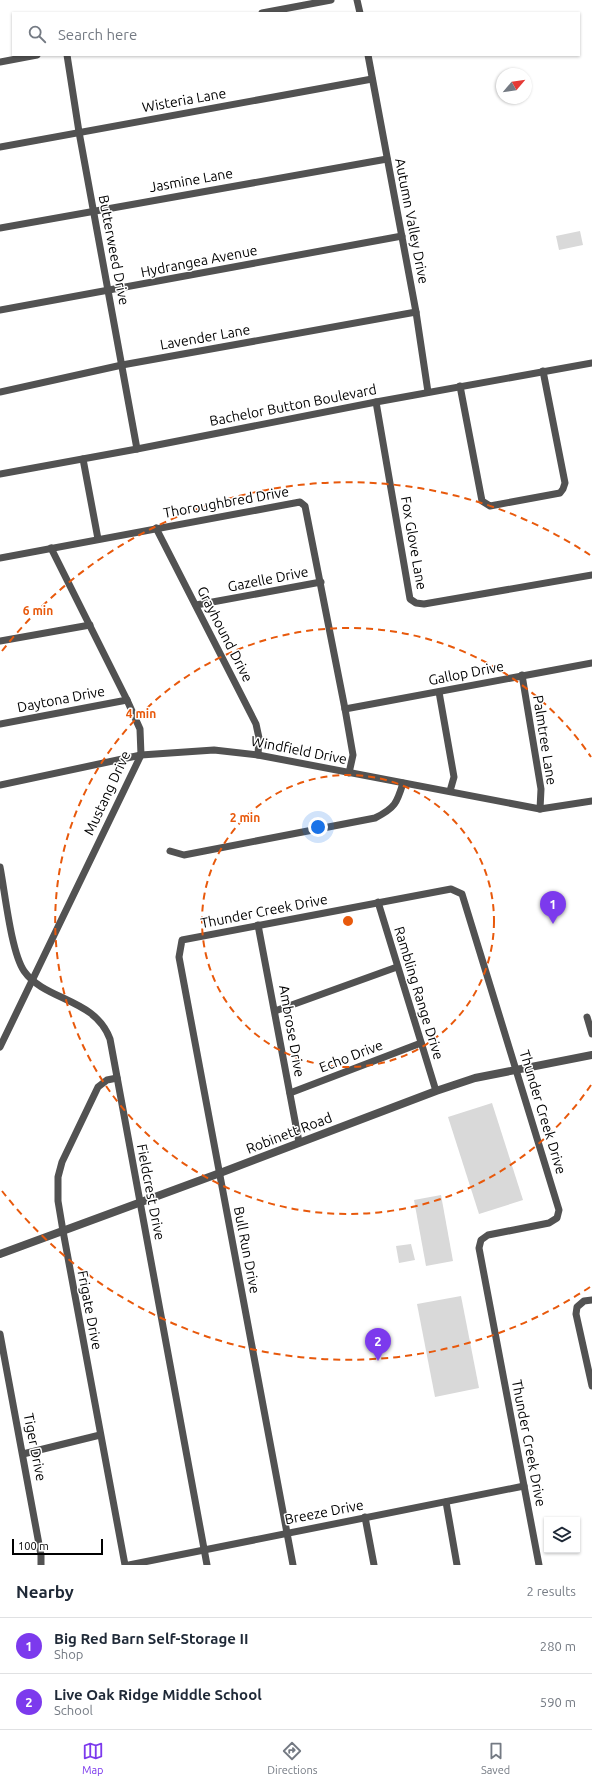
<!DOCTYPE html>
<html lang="en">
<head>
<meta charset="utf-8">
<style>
	body { margin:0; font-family:Ubuntu,sans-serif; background:#f6f6f7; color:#1f2937 }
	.controls { position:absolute; right:12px; bottom:12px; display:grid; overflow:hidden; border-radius:0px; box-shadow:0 1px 3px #0004 }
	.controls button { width:36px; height:36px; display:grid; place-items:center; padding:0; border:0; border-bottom:1px solid #e0e1e3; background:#fff; color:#1f2937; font:20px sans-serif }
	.compass { position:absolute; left:496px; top:68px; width:36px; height:36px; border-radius:50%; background:#fff; box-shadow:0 1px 3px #0004; rotate:61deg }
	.scale { position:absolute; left:12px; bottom:10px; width:91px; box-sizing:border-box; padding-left:4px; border:2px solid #000; border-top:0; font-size:11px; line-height:14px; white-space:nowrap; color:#000; -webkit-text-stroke:3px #fff; paint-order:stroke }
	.you { position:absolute; left:318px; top:827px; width:14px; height:14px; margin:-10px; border:3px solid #fff; border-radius:50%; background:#1a73e8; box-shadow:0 0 0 6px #1a73e833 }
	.badge { display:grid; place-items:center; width:26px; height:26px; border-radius:50%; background:#7c3aed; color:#fff; font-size:13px; font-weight:700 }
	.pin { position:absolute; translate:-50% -33px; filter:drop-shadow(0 1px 2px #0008) }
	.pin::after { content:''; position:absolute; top:21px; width:14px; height:12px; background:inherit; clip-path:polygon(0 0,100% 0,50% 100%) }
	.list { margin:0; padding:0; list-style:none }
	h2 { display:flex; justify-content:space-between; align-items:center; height:52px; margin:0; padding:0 16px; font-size:17px }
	h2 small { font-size:13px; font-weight:400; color:#747a83 }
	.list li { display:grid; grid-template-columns:26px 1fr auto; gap:12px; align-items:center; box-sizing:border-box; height:56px; padding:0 16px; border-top:1px solid #e0e1e3 }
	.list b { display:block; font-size:15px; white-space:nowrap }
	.list p { margin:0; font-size:13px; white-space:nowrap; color:#747a83 }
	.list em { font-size:13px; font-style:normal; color:#747a83 }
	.icon { flex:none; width:22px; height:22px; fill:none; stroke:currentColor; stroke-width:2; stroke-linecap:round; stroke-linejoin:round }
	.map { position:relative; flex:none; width:592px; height:1565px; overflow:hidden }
	.search { position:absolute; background:#fff; box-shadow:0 1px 3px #0004; left:12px; right:12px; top:12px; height:44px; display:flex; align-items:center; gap:10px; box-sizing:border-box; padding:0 14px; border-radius:0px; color:#747a83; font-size:15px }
	.sheet { height:164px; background:#fff }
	nav { display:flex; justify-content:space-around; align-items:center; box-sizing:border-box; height:56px; border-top:1px solid #e0e1e3; background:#fff; font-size:11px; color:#747a83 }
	nav a { display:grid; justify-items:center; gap:2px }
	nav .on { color:#7c3aed }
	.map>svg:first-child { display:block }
	.green { fill:#d9d9d9 }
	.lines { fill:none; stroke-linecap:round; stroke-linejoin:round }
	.minor { stroke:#525252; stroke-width:7 }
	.tertiary { stroke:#525252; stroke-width:8 }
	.ring { fill:none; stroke:#e8590c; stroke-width:2; stroke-dasharray:7 5 }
	.labels { text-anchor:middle; stroke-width:3; stroke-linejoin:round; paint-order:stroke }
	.street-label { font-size:14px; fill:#000; stroke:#fff }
	.centre { fill:#e8590c; stroke:#fff; stroke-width:2 }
	.ring-label { font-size:12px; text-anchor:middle; font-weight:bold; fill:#e8590c; stroke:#fff; stroke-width:3; stroke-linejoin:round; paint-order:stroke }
</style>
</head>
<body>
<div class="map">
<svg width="592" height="1565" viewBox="0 0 592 1565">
	<rect width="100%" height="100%" fill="#fff"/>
	<!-- green -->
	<g class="green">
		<path d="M580,231l3,14 -24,5 -3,-14z"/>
		<path d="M492,1103l31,97 -44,14 -31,-97z"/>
		<path d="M441,1195l12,66 -27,5 -12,-66z"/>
		<path d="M411,1244l4,16 -16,3 -3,-17z"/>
		<path d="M461,1296l18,92 -44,9 -18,-93z"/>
	</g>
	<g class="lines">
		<!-- minor -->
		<g class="minor">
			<path d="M357,0l3,13"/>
			<path d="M262,13l69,-13"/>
			<path d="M67,55l12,77 58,317"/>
			<path d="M368,55l48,257 12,80"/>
			<path d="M0,62l37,-7"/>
			<path d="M0,147l372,-68"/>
			<path d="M0,228l387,-69"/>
			<path d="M0,310l402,-74"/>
			<path d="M460,386l22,115 8,5 70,-13 3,-4 2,-6 -22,-112"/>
			<path d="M0,392l122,-27 294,-53"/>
			<path d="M376,402l34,197 6,4 8,1 168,-29"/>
			<path d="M83,459l15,80"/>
			<path d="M0,474l137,-25 239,-47 216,-39"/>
			<path d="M156,528l100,196 3,14 -1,17"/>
			<path d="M0,558l300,-56 5,4 40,203 8,46 -4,18"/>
			<path d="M196,605l125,-23"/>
			<path d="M0,641l90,-16"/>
			<path d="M522,675l19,114 -1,20"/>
			<path d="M439,692l15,85 -4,14"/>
			<path d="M345,709l247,-46"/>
			<path d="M0,724l127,-24"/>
			<path d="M0,785l141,-30 73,-5 44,5 282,54 52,-8"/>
			<path d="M170,851l14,4 191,-37c20,-10 22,-15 28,-35"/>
			<path d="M0,867c5,25 11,85 24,104 21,30 71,27 86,68l97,526"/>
			<path d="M378,902l58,189"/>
			<path d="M258,925l41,217"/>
			<path d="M275,1011l122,-44"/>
			<path d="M587,1017l5,17"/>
			<path d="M0,1047l141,-292 -1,-26 -13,-29 -76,-152"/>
			<path d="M117,1078l-10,2 -9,7 -36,75 -4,15v24l5,30 62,334"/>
			<path d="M290,1093l131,-50"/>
			<path d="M592,1300l-8,1 -7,6 -1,7 16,72"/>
			<path d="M0,1334l41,221v10"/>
			<path d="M23,1454l77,-19"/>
			<path d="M446,1502l11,63"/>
			<path d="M365,1517l9,48"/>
			<path d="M129,1565l395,-79"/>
			<path d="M293,1565l-114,-608 3,-17 269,-51 11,5 97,316 -2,8 -8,5 -61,12 -7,5 -2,8 60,317"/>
		</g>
		<!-- tertiary -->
		<path class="tertiary" d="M0,1254l220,-81 216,-82 39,-13 117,-23"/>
	</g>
	<!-- distance rings -->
	<g class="ring">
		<circle cx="348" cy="921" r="146"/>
		<path d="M591 1085A293 293 0 1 1 591 757"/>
		<path d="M590 1287A439 439 0 0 1 2 1191M2 651A439 439 0 0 1 590 555"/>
	</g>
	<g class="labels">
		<!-- street labels -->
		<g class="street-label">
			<text transform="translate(184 100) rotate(-10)" y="5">Wisteria Lane</text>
			<text transform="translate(191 180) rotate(-10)" y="5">Jasmine Lane</text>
			<text transform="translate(412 221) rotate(79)" y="5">Autumn Valley Drive</text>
			<text transform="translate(114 250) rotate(79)" y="5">Butterweed Drive</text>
			<text transform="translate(199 261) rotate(-11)" y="5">Hydrangea Avenue</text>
			<text transform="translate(205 337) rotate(-10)" y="5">Lavender Lane</text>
			<text transform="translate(293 405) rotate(-11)" y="5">Bachelor Button Boulevard</text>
			<text transform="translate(226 502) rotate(-10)" y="5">Thoroughbred Drive</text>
			<text transform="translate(414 543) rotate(80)" y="5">Fox Glove Lane</text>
			<text transform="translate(268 579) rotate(-11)" y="5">Gazelle Drive</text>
			<text transform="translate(225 634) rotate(63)" y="5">Grayhound Drive</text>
			<text transform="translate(466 673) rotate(-11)" y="5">Gallop Drive</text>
			<text transform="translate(61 699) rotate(-11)" y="5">Daytona Drive</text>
			<text transform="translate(545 740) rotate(81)" y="5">Palmtree Lane</text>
			<text transform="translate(299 750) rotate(11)" y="5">Windfield Drive</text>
			<text transform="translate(107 793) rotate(-65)" y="5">Mustang Drive</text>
			<text transform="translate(264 911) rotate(-11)" y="5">Thunder Creek Drive</text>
			<text transform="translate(419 993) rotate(73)" y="5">Rambling Range Drive</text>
			<text transform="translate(292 1031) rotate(80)" y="5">Ambrose Drive</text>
			<text transform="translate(351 1056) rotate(-21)" y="5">Echo Drive</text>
			<text transform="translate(543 1112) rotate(73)" y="5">Thunder Creek Drive</text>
			<text transform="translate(289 1133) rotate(-21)" y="5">Robinett Road</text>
			<text transform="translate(151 1192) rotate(79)" y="5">Fieldcrest Drive</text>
			<text transform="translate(247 1250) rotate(79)" y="5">Bull Run Drive</text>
			<text transform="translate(90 1310) rotate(79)" y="5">Frigate Drive</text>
			<text transform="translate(529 1443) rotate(79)" y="5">Thunder Creek Drive</text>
			<text transform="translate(35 1447) rotate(79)" y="5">Tiger Drive</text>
			<text transform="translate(324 1512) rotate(-11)" y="5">Breeze Drive</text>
		</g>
	</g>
	<circle cx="348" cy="921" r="6" class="centre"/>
	<g class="ring-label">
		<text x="38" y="615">6 min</text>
		<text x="141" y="718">4 min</text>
		<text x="245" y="822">2 min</text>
	</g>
</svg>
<div class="controls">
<button><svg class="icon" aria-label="layers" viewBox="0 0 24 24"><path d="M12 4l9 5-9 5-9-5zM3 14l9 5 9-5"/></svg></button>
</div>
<svg class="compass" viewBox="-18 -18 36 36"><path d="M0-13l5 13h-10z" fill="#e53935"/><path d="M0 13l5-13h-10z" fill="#747a83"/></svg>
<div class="scale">100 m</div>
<div class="you"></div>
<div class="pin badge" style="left:553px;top:924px">1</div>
<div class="pin badge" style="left:378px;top:1361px">2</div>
<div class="search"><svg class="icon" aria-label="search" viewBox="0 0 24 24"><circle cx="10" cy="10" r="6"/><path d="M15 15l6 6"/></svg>Search here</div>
</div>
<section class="sheet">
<h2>Nearby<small>2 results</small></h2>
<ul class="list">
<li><span class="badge">1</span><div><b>Big Red Barn Self-Storage II</b><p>Shop</p></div><em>280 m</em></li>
<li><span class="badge">2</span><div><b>Live Oak Ridge Middle School</b><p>School</p></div><em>590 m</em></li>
</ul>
</section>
<nav>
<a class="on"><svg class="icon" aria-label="map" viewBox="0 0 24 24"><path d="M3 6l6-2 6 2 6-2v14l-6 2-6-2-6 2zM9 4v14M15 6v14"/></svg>Map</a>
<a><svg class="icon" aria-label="directions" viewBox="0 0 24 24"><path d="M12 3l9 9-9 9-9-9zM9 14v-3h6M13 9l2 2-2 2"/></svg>Directions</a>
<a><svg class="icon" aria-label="saved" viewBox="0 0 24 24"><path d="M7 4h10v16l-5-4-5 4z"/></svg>Saved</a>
</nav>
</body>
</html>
